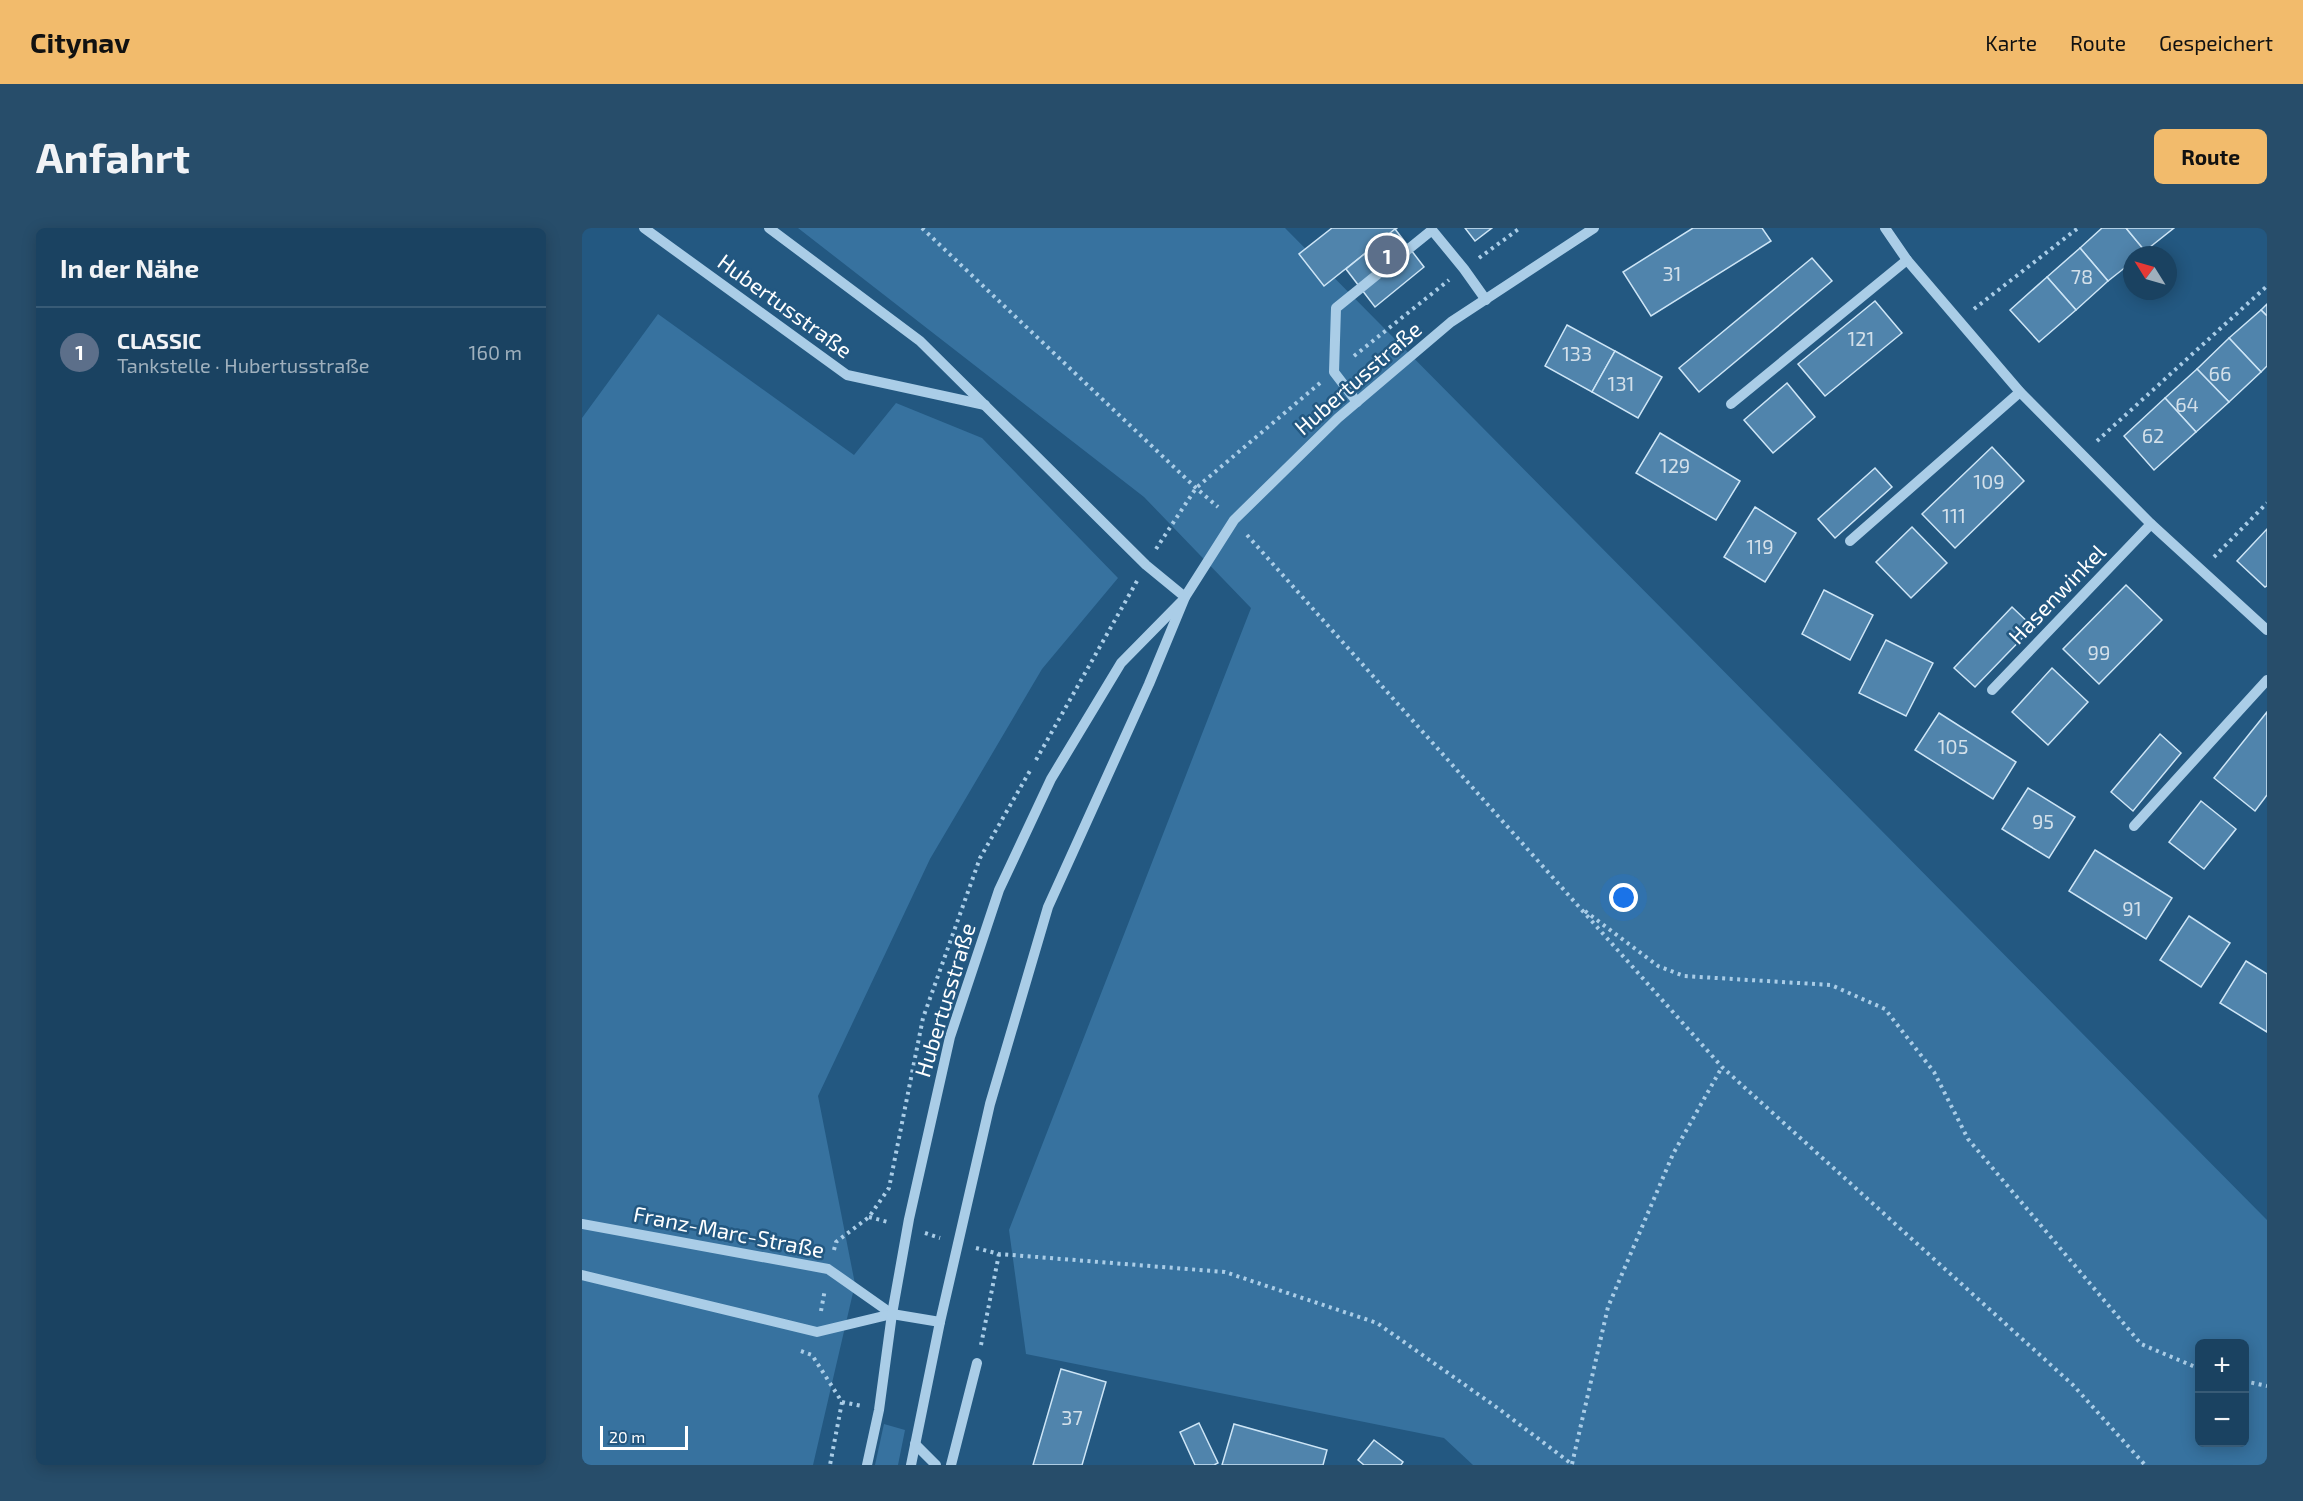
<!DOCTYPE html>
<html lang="de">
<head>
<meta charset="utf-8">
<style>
	body { margin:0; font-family:"Exo 2",sans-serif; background:#274d6a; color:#f1f3f6 }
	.controls { position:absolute; right:18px; bottom:18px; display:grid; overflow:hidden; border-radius:9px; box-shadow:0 3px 15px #0003 }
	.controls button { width:54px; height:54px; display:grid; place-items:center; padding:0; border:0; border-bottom:2px solid #385b76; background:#1a4261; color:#f1f3f6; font:30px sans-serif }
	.compass { position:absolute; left:1541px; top:18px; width:54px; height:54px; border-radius:50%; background:#1a4261; box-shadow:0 3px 15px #0003; rotate:307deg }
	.scale { position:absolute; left:18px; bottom:15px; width:88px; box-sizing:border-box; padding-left:6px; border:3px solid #fff; border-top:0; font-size:16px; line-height:21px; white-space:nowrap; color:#fff; -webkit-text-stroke:4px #235881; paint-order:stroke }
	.you { position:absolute; left:1042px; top:670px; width:21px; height:21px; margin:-15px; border:4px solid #fff; border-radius:50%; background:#1a73e8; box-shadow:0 0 0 9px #1a73e833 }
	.badge { display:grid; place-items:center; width:39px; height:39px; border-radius:50%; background:#f2bb6c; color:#fff; font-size:20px; font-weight:700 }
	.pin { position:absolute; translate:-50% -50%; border:3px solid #fff; box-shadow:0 2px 6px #0006 }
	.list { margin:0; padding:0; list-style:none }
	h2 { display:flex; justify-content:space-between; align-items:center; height:78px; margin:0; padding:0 24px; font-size:26px }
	h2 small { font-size:20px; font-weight:400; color:#9fb0bd }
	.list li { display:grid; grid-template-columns:39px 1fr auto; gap:18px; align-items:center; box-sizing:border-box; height:90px; padding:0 24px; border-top:2px solid #385b76 }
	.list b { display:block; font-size:22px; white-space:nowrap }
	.list p { margin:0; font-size:20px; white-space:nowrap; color:#9fb0bd }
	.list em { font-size:20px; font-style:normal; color:#9fb0bd }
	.map { position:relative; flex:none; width:1685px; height:1237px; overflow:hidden; border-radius:9px }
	header { display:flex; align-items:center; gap:36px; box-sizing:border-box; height:84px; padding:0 30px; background:#f2bb6c; color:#111 }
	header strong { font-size:28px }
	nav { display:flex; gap:33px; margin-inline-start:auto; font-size:21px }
	.intro { display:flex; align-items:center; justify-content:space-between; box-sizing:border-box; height:144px; padding:0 36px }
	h1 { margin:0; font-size:42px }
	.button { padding:15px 27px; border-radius:9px; background:#f2bb6c; color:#111; font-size:21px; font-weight:700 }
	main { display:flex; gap:36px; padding:0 36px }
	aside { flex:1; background:#1a4261; border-radius:9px; box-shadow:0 3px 15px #0003 }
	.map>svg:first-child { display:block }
	.green { fill:#37729f; fill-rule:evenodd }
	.building { fill:#5084ac; stroke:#cde5f6; stroke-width:1.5 }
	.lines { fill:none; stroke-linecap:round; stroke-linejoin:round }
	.path { stroke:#aacde7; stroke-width:4; stroke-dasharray:3 4.5; stroke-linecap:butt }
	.minor { stroke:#aacde7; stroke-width:10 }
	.labels { text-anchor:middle; stroke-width:5; stroke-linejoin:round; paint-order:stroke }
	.number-label { font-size:20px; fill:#d3e0ea }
	.street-label { font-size:22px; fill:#fff; stroke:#235881 }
</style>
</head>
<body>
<header>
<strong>Citynav</strong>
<nav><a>Karte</a><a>Route</a><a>Gespeichert</a></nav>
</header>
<div class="intro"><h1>Anfahrt</h1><a class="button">Route</a></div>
<main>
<aside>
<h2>In der Nähe<small></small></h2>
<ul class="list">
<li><span class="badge" style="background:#5c6f8a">1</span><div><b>CLASSIC</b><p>Tankstelle · Hubertusstraße</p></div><em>160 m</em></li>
</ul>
</aside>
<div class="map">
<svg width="1685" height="1237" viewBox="0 0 1685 1237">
	<rect width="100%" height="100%" fill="#235881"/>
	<!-- green -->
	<g class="green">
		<path d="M216,0h487l982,992v245h-794l-29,-27 -418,-84 -17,-124 242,-622 -107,-111zM1618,1116h44v98h-44z"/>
		<path d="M76,86l196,141 42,-52 86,35 136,140 -76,91 -112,190 -112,237 37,188 -42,181h-231v-1047z"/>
		<path d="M302,1196l21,6 -7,35h-23z"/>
	</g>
	<!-- building -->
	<g class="building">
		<path d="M750,0h65l-73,58 -25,-32z"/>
		<path d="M883,0h27l-17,13z"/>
		<path d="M1111,0h69l9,13 -120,75 -28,-44z"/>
		<path d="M1520,0h24l19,23 -5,4h-8v7l-24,19 -28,-33z"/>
		<path d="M1544,0h48l-29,23z"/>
		<path d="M813,1l29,38 -49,40 -29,-38z"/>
		<path d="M1498,20l28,33 -32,29 -29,-33z"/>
		<path d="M1230,30l20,23 -133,111 -20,-24z"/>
		<path d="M1465,49l29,33 -37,32 -29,-32z"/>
		<path d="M1293,73l27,32 -77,63 -27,-32z"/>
		<path d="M1685,76v12l-6,-6z"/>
		<path d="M1679,82l6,6v50l-6,6 -32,-34z"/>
		<path d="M985,97l48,26 -23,41 -47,-26z"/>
		<path d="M1647,110l32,34 -32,30 -32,-33z"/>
		<path d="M1033,123l47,26 -24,41 -46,-26z"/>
		<path d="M1615,141l32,33 -33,30 -31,-34z"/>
		<path d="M1205,155l28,34 -42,36 -29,-33z"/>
		<path d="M1583,170l31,34 -42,38 -30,-34z"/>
		<path d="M1078,205l80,48 -24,39 -80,-47z"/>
		<path d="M1410,219l32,34 -69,67 -33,-34z"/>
		<path d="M1293,240l17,19 -57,51 -17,-19z"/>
		<path d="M1173,279l41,26 -31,49 -41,-25z"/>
		<path d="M1330,299l35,36 -36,35 -35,-36z"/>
		<path d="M1685,301v57l-2,1 -28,-26z"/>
		<path d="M1544,357l36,35 -63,64 -36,-35z"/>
		<path d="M1242,362l49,25 -23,45 -48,-26z"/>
		<path d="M1430,379l21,20 -58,60 -21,-19z"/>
		<path d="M1304,412l47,23 -27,53 -47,-23z"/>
		<path d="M1470,440l36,34 -40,43 -36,-33z"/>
		<path d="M1685,484v83l-12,16 -41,-33z"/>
		<path d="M1357,485l77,49 -23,37 -78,-49z"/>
		<path d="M1578,506l21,19 -48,58 -22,-19z"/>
		<path d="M1446,560l47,29 -26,41 -47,-29z"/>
		<path d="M1619,573l35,28 -32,40 -35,-27z"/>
		<path d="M1513,622l77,48 -26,41 -77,-48z"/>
		<path d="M1607,688l41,27 -29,44 -41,-27z"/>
		<path d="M1664,733l21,13v58l-47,-29z"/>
		<path d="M479,1141l45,13 -24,83h-49z"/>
		<path d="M617,1195l19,40 -4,2h-19l-15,-33z"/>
		<path d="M652,1196l93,26 -4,15h-101z"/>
		<path d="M792,1212l29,22 -2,3h-37l-6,-5z"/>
	</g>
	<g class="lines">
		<!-- path -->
		<g class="path">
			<path d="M340,0l274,260 22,19"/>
			<path d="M897,30l41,-30"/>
			<path d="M1392,81l104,-81"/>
			<path d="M772,128l95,-76"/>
			<path d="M1515,213l170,-155"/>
			<path d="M665,307l475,532 351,318 72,80"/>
			<path d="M574,321l40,-61 124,-105"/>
			<path d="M1632,329l53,-54"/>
			<path d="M454,532l101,-179"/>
			<path d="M1003,683l73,55 26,10 147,9 54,24 49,63 34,67 173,205 59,25"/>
			<path d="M287,989l19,5"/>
			<path d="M343,1005l15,5"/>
			<path d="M394,1020l23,6 226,18 152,51 122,86 74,56"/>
			<path d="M252,1022l2,-8 33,-25 20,-29 34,-170 57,-160 51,-89"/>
			<path d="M239,1083l4,-22"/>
			<path d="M399,1117l18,-91"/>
			<path d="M219,1123l11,4 30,47 -12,63"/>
			<path d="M1662,1153l23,5"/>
			<path d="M260,1174l20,4"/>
			<path d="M990,1236l36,-157 65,-153 49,-87"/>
		</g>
		<!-- minor -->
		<g class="minor">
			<path d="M62,0l203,147 138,30"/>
			<path d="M187,0l151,113 226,224 39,32"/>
			<path d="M1303,0l22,32 113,132 131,132 116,106"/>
			<path d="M775,174l-23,-30 2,-64 96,-78 32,39 22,31"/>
			<path d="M1149,176l176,-144"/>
			<path d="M1268,313l170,-149"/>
			<path d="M1410,462l159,-166"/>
			<path d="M1552,598l133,-146"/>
			<path d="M0,996l246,45 64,45"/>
			<path d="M0,1047l235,57 75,-18 48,8"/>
			<path d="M333,1216l21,21"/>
			<path d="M285,1237l12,-55 13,-96 17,-95 41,-182 49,-147 52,-111 70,-116 60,-61"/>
			<path d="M329,1237l29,-143 50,-218 58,-197 101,-223 36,-87 49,-77 104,-102 113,-96 143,-94"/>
			<path d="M369,1237l26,-102"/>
		</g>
	</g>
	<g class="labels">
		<!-- number labels -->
		<g class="number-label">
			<text x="1090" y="53">31</text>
			<text x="1500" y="56">78</text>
			<text x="1279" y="118">121</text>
			<text x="995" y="133">133</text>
			<text x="1638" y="153">66</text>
			<text x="1039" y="163">131</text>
			<text x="1605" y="184">64</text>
			<text x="1571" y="215">62</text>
			<text x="1093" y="245">129</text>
			<text x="1407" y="261">109</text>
			<text x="1372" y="295">111</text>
			<text x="1178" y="326">119</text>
			<text x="1517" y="432">99</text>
			<text x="1371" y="526">105</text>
			<text x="1461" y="601">95</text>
			<text x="1550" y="688">91</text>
			<text x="490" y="1197">37</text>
		</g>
		<!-- street labels -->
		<g class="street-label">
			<text transform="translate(203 78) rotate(36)" y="8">Hubertusstraße</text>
			<text transform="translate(776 150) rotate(-41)" y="8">Hubertusstraße</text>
			<text transform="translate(1475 366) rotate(-46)" y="8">Hasenwinkel</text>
			<text transform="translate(363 772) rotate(-73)" y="8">Hubertusstraße</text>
			<text transform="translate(147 1004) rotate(11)" y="8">Franz-Marc-Straße</text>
		</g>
	</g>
</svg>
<div class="controls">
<button>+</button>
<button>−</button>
</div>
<svg class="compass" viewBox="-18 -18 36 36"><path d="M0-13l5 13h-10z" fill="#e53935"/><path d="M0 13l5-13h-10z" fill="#9fb0bd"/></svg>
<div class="scale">20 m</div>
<div class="you"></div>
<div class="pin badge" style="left:805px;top:27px;background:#5c6f8a">1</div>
</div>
</main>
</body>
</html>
